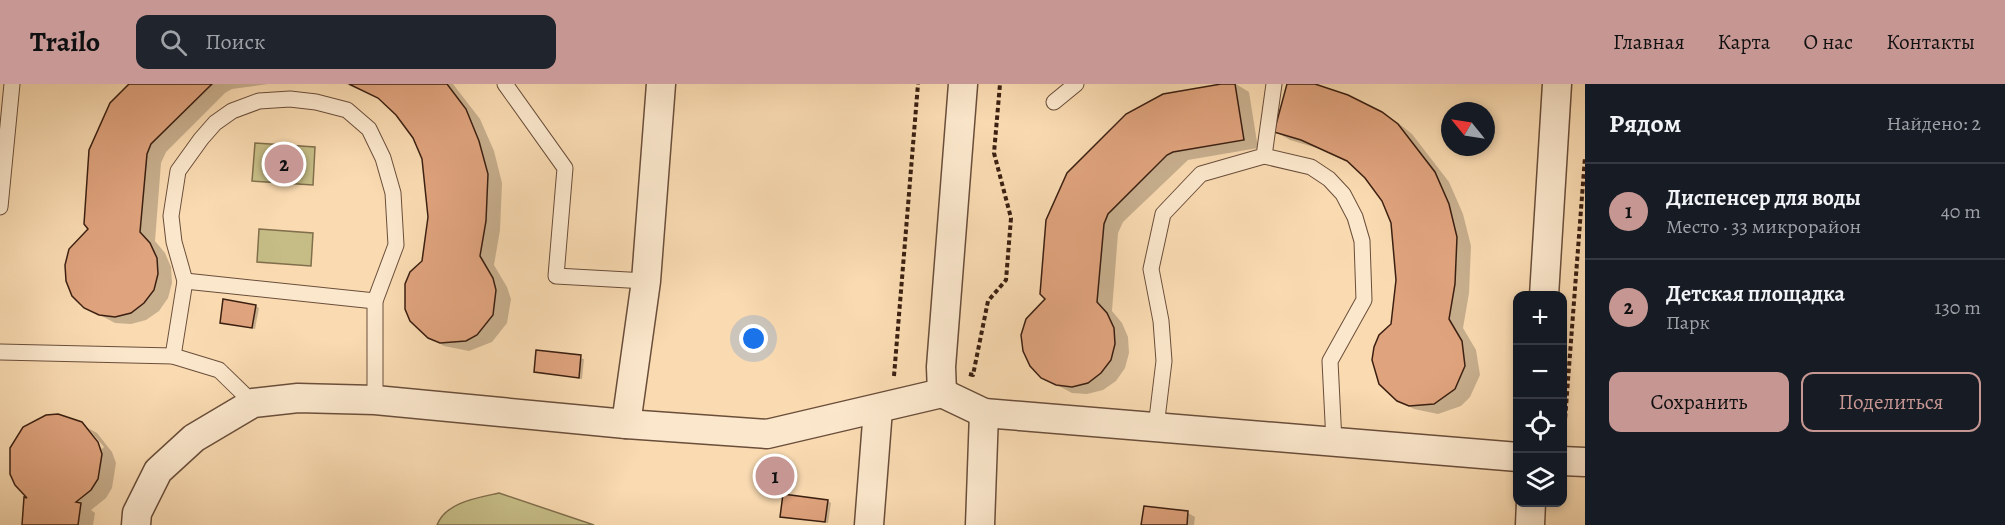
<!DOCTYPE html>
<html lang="ru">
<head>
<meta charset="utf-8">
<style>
	body { margin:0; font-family:Alegreya,serif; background:#20242c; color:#f1f3f6 }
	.controls { position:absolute; right:18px; bottom:18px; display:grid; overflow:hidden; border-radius:12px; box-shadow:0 3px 9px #0003 }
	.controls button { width:54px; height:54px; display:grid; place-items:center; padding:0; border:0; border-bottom:2px solid #363941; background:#171b24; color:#f1f3f6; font:30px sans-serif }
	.compass { position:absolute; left:1441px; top:18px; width:54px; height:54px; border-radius:50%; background:#171b24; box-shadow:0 3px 9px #0003; rotate:300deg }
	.you { position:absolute; left:754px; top:255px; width:21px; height:21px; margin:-15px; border:4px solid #fff; border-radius:50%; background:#1a73e8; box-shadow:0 0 0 9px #1a73e833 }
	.badge { display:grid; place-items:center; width:39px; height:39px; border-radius:50%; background:#c59692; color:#111; font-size:20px; font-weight:700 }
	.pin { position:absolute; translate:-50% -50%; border:3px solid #fff; box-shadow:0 2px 6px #0006 }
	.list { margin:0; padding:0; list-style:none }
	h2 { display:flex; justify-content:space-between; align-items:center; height:78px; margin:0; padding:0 24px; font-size:26px }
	h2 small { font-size:20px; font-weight:400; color:#9ea1a6 }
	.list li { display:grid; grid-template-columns:39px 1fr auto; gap:18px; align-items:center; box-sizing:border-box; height:96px; padding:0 24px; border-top:2px solid #363941 }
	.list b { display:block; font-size:22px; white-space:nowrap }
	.list p { margin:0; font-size:20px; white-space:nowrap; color:#9ea1a6 }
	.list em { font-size:20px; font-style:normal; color:#9ea1a6 }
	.actions { display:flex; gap:12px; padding:18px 24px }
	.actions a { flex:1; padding:14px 0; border:2px solid #c59692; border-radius:12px; text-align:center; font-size:21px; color:#c59692 }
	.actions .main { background:#c59692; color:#111 }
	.icon { flex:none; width:33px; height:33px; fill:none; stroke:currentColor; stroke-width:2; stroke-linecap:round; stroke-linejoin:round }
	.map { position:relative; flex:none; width:1585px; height:441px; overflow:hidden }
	header { display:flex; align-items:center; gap:36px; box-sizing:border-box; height:84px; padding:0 30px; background:#c59692; color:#111 }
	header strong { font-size:28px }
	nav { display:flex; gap:33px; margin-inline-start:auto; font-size:21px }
	.search { width:420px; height:54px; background:#20242c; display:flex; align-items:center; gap:15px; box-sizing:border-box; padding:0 21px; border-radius:12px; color:#9ea1a6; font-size:22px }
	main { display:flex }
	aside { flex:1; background:#171b24 }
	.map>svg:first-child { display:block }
	.green { fill:#c6bd86; stroke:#806e4c; stroke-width:1.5 }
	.shadow { fill:#0003 }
	.building { fill:#dfa37d; stroke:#3b2012; stroke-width:1.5 }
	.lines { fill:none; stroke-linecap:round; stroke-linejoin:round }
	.lane-casing { stroke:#6a4e3a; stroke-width:17 }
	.street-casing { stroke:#6a4e3a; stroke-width:31 }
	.path { stroke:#3b2012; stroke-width:4; stroke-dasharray:4.5 3; stroke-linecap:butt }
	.lane { stroke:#fbe7cc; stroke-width:15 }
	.street { stroke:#fbe7cc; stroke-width:28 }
</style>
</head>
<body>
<header>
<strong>Trailo</strong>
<div class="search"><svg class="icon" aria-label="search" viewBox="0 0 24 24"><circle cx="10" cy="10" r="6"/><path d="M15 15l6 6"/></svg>Поиск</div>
<nav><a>Главная</a><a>Карта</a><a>О нас</a><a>Контакты</a></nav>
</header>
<main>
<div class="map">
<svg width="1585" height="441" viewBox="0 0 1585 441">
	<rect width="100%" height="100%" fill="#f9dab1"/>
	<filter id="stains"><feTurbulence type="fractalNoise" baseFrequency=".00333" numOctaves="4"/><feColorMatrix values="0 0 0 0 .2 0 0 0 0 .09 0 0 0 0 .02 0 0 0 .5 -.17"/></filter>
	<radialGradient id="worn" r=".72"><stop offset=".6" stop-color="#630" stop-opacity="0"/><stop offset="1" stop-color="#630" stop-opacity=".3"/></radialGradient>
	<!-- green -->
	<g class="green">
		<path d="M255,59l60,4 -2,38 -61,-4z"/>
		<path d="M259,145l54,4 -2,33 -54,-4z"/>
		<path d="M499,409l95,32h-157c9,-23 40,-27 62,-32z"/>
	</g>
	<!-- shadow -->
	<g class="shadow">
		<path d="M132,0h136l-36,5 -7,4 -59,59 -5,11 -6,78 10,12 6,14 1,16 -4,15 -9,13 -13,9 -15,4 -16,-1 -30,-16 4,-78z"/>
		<path d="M346,0h107l27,35 14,32 8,32 -2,47 -6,35 13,22 4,12 -4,24 -15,19 -23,9 -25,-5 -15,-9 -5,-75 5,-45 -6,-58 -9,-21 -17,-24 -14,-14z"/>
		<path d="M1230,0h6l13,8 9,56 -70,12 -65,62 -5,11 -6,78 10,12 6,14 1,16 -4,15 -9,13 -13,9 -16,4 -15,-1 -30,-16 6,-157z"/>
		<path d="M1289,0h20l72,29 16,9 15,12 37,48 14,32 8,32 -2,47 -6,35 13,22 4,25 -10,22 -9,9 -23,8 -24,-5 -16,-9 -18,-17 -5,-11v-25l18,-22 5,-45 -6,-58 -9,-21 -16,-24 -15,-14 -35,-15 -27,-8 -14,-8z"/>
		<path d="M255,222l4,2 -4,21 -34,-7z"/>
		<path d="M538,267l46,8 -2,20 -47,-8z"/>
		<path d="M46,332l24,2 12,6 20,25 2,-2 -16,-19 9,5 15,19 4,11 -4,25 -6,10 -15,12 4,3 -2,12h-70l8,-25 -20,-51 13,-21z"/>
		<path d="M782,391l3,1 -1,6 -16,-3z"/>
		<path d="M828,417l3,2 -3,20 -46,-7z"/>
		<path d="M1145,424l43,5 7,4 -1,8h-51z"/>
	</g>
	<!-- building -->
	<g class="building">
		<path d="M129,0h83l-61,60 -4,10 -7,78 10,11 7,15 1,16 -4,16 -10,13 -13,10 -16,4 -16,-2 -15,-7 -12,-12 -6,-15 -1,-16 4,-16 19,-20 -4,-5 5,-74 21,-47z"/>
		<path d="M349,0h98l19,25 13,32 9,33 -2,47 -6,35 13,22 3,12 -3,25 -16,20 -11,6 -26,2 -12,-5 -18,-17 -5,-12v-25l5,-12 12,-11 6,-44 -6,-58 -9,-21 -17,-23 -18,-17z"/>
		<path d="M1221,0h14l9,56 -71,12 -6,3 -59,59 -4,10 -7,78 10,11 7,15 1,16 -4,16 -10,13 -13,10 -16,4 -16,-2 -15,-7 -11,-12 -7,-15 -2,-16 5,-16 19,-20 -5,-5 6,-74 21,-47 59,-59 37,-20z"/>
		<path d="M1287,0h28l33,11 34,17 16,12 37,48 14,32 8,33 -2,47 -6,35 13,22 3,25 -10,23 -21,15 -25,2 -12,-5 -18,-17 -7,-24 2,-13 5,-12 12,-11 5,-44 -5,-57 -9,-22 -17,-23 -18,-17 -46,-21 -27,-8z"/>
		<path d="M223,215l33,6 -4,23 -32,-5z"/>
		<path d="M536,266l45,5 -2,23 -45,-6z"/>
		<path d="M58,330l24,8 16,20 4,12 -4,25 -7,11 -15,12 5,1 -3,22h-56l2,-28 3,1 -12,-13 -5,-11v-26l13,-21 23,-12z"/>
		<path d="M768,388l14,1 -1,8 -14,-1z"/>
		<path d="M783,410l45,6 -3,22 -45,-5z"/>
		<path d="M1144,422l44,5 -1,14h-46z"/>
	</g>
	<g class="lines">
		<!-- lane casing -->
		<g class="lane-casing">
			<g id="lane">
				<path d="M505,0l60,84 -9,108 90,5"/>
				<path d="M1054,18l22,-18"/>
				<path d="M1264,72l47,11 18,12 14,15 12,23 7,24 2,59 -34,61 4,81"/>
				<path d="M0,123l12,-123"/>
				<path d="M185,197l190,20"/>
				<path d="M0,268l173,4 46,14 34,33"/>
				<path d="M173,272l12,-75 -11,-39 -3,-26 7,-45 23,-32 14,-16 17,-12 27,-10 31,-2 26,3 31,8 22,19 14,29 10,35 3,52 -21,56v99"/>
				<path d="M1156,343l8,-66 -3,-40 -10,-52 12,-55 38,-40 63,-18 10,-72"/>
			</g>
		</g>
		<!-- street casing -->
		<g class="street-casing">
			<g id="street">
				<path d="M1544,212l13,-212"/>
				<path d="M942,309l-1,-26 22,-283"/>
				<path d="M626,340l20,-143 15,-197"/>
				<path d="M1562,377l23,1"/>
				<path d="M136,441l1,-12 21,-42 36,-33 59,-35 45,-5 77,2 251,24 141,10 175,-41 42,20 534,44"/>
				<path d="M869,441l9,-116"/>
				<path d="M980,441l4,-112"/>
				<path d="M1530,441l1,-23"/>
			</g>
		</g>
		<!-- path -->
		<g class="path">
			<path d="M969,290l4,1 15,-74 18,-21 5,-62 -17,-65 6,-69"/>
			<path d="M894,292l24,-292"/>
			<path d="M1564,349l21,-276"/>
		</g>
		<!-- lane -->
		<use href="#lane" class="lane"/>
		<!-- street -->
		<use href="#street" class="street"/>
	</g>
	<rect width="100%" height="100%" filter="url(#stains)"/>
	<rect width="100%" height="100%" fill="url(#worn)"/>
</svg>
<div class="controls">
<button>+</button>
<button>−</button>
<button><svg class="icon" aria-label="locate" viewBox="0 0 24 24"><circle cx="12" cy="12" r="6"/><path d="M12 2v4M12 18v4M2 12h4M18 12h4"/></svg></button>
<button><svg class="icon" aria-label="layers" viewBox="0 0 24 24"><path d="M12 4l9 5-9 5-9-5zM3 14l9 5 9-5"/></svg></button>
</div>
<svg class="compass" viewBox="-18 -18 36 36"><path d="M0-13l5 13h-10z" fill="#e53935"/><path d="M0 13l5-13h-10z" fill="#9ea1a6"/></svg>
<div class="you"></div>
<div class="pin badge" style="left:775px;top:392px">1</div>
<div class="pin badge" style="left:284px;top:80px">2</div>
</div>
<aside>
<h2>Рядом<small>Найдено: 2</small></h2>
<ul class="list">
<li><span class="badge">1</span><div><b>Диспенсер для воды</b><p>Место · 33 микрорайон</p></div><em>40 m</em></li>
<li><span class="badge">2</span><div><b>Детская площадка</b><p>Парк</p></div><em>130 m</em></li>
</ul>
<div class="actions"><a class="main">Сохранить</a><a>Поделиться</a></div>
</aside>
</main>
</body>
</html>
